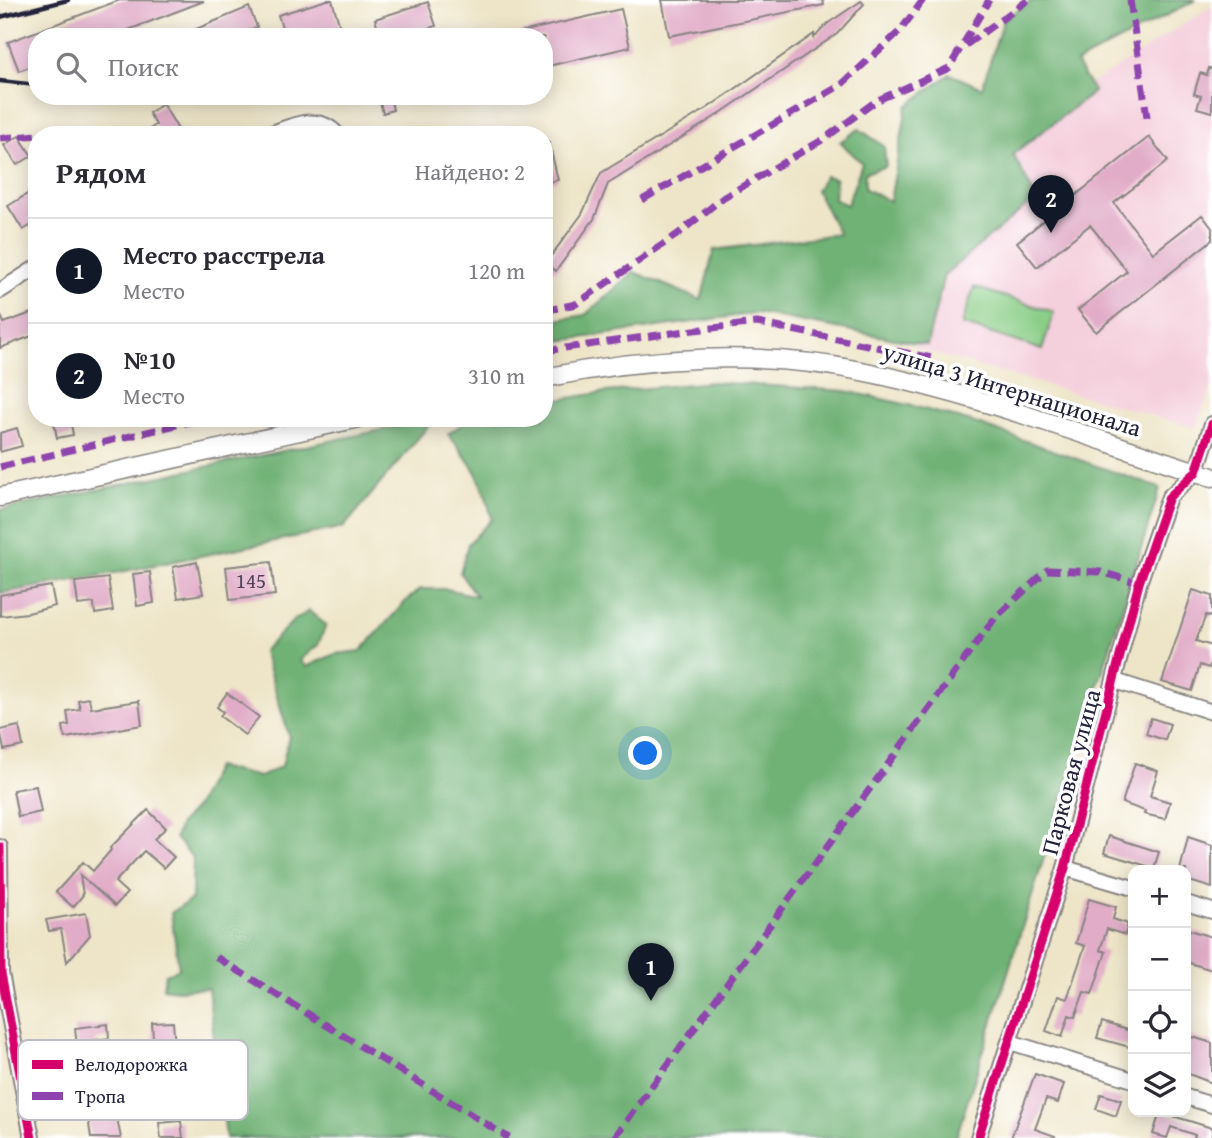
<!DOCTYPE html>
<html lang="ru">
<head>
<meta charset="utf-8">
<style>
	body { margin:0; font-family:"Gentium Book Plus",serif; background:#f7f7f7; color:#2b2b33 }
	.controls { position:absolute; right:21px; bottom:21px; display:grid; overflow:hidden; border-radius:14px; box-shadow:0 4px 18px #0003 }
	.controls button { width:63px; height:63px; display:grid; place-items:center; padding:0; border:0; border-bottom:2px solid #e1e1e2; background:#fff; color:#2b2b33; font:35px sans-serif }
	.you { position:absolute; left:646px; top:754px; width:24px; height:24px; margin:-18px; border:5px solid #fff; border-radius:50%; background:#1a73e8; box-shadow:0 0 0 10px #1a73e833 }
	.badge { display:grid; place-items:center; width:46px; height:46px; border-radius:50%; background:#111827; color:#fff; font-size:23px; font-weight:700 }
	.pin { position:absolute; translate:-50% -58px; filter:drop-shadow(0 2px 4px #0008) }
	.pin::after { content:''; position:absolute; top:37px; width:24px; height:21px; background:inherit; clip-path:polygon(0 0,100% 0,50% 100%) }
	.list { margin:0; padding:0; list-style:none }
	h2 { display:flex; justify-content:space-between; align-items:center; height:91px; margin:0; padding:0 28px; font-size:30px }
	h2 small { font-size:23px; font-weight:400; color:#7c7c81 }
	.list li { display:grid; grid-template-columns:46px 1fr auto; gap:21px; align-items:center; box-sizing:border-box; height:105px; padding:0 28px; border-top:2px solid #e1e1e2 }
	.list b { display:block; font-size:26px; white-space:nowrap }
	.list p { margin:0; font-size:23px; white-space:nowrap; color:#7c7c81 }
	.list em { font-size:23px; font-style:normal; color:#7c7c81 }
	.icon { flex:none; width:38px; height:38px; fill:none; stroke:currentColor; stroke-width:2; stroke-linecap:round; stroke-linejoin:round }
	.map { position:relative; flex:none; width:1212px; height:1138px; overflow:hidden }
	.search { position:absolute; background:#fff; box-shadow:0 4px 18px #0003; left:28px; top:28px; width:525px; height:77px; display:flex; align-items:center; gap:18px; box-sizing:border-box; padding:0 24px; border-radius:28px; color:#7c7c81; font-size:26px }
	.panel { position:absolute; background:#fff; box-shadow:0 4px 18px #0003; left:28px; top:126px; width:525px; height:301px; border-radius:28px }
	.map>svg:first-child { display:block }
	.built { fill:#f4cfdc }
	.green { fill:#8ace87; stroke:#567861; stroke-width:2 }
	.forest { fill:#6fb174; stroke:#486a58; stroke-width:2 }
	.building { fill:#e1acc7 }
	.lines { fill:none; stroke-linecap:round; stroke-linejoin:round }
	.minor-casing { stroke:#888482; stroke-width:18 }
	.major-casing { stroke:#888482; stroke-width:21 }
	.minor { stroke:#fff; stroke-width:14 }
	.major { stroke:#fff; stroke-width:18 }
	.rail { stroke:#22223b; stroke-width:4.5 }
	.quiet { stroke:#8e44ad; stroke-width:7; stroke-dasharray:14 7; stroke-linecap:butt }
	.cycleway-casing { stroke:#fff; stroke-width:13 }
	.cycleway { stroke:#d6006c; stroke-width:9 }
	.labels { text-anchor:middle; stroke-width:7; stroke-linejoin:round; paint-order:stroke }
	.number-label { font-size:21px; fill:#52445e }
	.street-label { font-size:24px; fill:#22223b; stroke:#fff }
	.key { fill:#fff; stroke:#bdbdc4; stroke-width:2 }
	.key-label { font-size:19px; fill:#22223b }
</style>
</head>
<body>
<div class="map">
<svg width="1212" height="1138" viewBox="0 0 1212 1138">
	<rect width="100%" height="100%" fill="#fff"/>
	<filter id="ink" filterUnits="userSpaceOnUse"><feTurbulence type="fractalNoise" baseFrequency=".0143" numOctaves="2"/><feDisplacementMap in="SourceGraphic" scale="14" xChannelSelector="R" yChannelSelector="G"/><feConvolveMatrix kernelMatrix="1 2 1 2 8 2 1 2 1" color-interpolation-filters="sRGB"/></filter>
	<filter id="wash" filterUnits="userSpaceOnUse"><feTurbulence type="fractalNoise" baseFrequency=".00686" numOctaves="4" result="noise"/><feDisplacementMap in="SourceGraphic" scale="28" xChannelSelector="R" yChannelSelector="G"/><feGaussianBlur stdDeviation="1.57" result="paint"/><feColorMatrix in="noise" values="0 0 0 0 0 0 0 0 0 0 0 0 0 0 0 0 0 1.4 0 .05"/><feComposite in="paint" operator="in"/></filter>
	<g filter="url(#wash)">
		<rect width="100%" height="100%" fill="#eee5c8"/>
		<!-- built -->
		<path class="built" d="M1212,6v379l-16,43 -281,-80 21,-85 61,-119z"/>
		<!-- green -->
		<path class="green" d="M974,287l80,25 -12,38 -80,-26z"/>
		<!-- forest -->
		<g class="forest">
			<path d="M1033,0h163l-120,63 18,29 -81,62 23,44 -92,77 -17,70 -170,-32 -213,30v-21l41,-7 49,-43 67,28 13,-50 125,-16 -23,-44 9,-14 11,3 -2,20 13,6 15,-42 -22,-21 19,-13 25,17 2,20 -21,7v16l25,12 17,-95 43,-32 32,14 21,-68z"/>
			<path d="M712,382l134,9 67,15 59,16 188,66 -204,650h-730l-18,-150 -32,2 -13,-2 2,-14 14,-5 -8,-56 21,-14 1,-41 -18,-20 5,-14 16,-17 20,-40 44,10 22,-11 7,-30 -26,-85 30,-30 16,-10 17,14 -8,20 -18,15 6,7 29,-13 26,-3 45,-50 14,-12h27l29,7 -16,-23 8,-29 24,-25c-9,-40 -19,-54 -44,-85l23,-16h73v-16l62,-10z"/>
			<path d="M434,419l-90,108 -224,45 -120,21v-83z"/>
		</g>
		<g id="blocks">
			<!-- building -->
			<g class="building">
				<path d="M120,0l84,1 -94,36h-73v27l-18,7 -11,-29z"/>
				<path d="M327,0h5l8,27 -32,10h-23l-7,-22z"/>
				<path d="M662,0h161l1,5 -155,31z"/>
				<path d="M861,1l3,3 -27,30 -121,82 -108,68 -14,35 -38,52 -11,-7 37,-50 19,-41 108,-66 105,-73v4l13,-14z"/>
				<path d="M428,2l8,24 -34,11h-22l-5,-18z"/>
				<path d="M249,7l8,20 -24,10h-56z"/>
				<path d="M621,9l9,38 -86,20v-30h-22l-1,-5z"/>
				<path d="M1209,68l3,1v43l-15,-4 4,-12 -7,-2 6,-21 7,2z"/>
				<path d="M378,96h12l3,14 -10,3z"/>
				<path d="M163,104l16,27 -6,4h-33l16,-10 -7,-12z"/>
				<path d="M19,136l13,20 -15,9 -13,-20z"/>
				<path d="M1149,137l19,24 -54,42 39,50 49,-38 10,13v12l-116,92 -18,-22 49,-39 -37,-46 -53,42 -20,-25z"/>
				<path d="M544,142h5l9,38 -14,3z"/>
				<path d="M37,188v34l-14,8 -15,-24z"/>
				<path d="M37,311v23l-37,14v-34l4,9z"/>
				<path d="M53,418h17l3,17 -16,3z"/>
				<path d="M17,428l5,18 -22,6v-19z"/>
				<path d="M197,562l6,32 -25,4 -5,-31z"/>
				<path d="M271,562l4,33 -45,5 -4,-33z"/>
				<path d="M150,572l4,31 -17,3 -4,-32z"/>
				<path d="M108,578l5,33 -18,3 -1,-11 -16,2 -3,-23z"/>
				<path d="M51,586l4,20 -27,7 -28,3v-21z"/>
				<path d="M1193,590l19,6v21l-6,-2 -10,26 16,5v12l-3,10 -9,-3 -8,26 -30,-9z"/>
				<path d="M227,693l32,24 -14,18 -25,-19 3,-4 -6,-5z"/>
				<path d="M89,698l2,10 48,-7 3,24 -77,13 -2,-12 6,-1 -2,-14 13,-2 -2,-9z"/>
				<path d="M1151,718l19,6 -5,16 -19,-6z"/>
				<path d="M19,726l4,20 -19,4 -4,-20z"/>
				<path d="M1135,763l23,8 -8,25 20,6 -5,17 -21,-5 1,-3 -23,-8z"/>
				<path d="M36,786l5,26 -23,5 -5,-27z"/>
				<path d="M148,810l18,18 -12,11 20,18 -10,11 -20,-17 -29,31 12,11 -12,13 -35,-31 3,20 -10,12 -17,-15 27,-30 10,9 18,-21 -1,-2z"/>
				<path d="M1109,836l50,16 -5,16 -50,-15z"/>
				<path d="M1188,837l24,8v43l-26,-8v-10h-6z"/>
				<path d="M1089,899l27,8 -3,12 15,5 -3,11 -18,-6 -7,21 6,2 -14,42 -8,-2 -9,25 -6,-2 -7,22 -16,-6 12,-35 9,3 18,-53 -9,-3z"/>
				<path d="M86,913l4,22 -23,27 -6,-33 -12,2 -3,-11z"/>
				<path d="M1186,929l26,8v33l-26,-8z"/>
				<path d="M173,1022l6,73 -22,2 -5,-74z"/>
				<path d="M1102,1022l31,10v16l-36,-10z"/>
				<path d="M108,1024l1,14 -14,2 5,36 -26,4 -4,-23 8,-1 -3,-28z"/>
				<path d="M1186,1035l26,8v40l-26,-10z"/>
				<path d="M1035,1074l29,10 -6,19 -12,-4 -11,30 20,7 -1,2h-43z"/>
				<path d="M1101,1094l20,6 -5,16 -20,-7z"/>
				<path d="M1160,1112l52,16v10h-18l1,-3 -24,-8 -4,11 -14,-4z"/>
				<path d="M116,1113l5,25h-30l-3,-21z"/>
				<path d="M181,1121l2,17h-22l-2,-15z"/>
			</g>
		</g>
	</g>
	<g filter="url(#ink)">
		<use href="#blocks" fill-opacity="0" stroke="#888482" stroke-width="2"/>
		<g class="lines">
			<!-- minor casing -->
			<g class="minor-casing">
				<g id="minor">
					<path d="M267,135c25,-9 50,-23 71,0"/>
					<path d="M0,291l37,-24"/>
					<path d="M1115,681l97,31"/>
					<path d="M0,847l1,126 31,165"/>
					<path d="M1065,868l68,20"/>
					<path d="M1186,903l26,8"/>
					<path d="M1010,1042l123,38"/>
					<path d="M1186,1097l26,8"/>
					<path d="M978,1138l87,-270 74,-285 30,-86 27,-25 16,-48"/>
				</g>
			</g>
			<!-- major casing -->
			<g class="major-casing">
				<g id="major">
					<path d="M544,378c100,-21 216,-28 317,-7 120,24 235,69 351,106"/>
					<path d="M0,497l359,-79"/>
				</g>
			</g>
			<!-- minor -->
			<use href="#minor" class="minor"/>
			<!-- major -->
			<use href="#major" class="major"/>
			<!-- rail -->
			<g class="rail">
				<path d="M0,17l68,-17"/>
				<path d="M0,81l37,4"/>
			</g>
			<!-- quiet -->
			<g class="quiet">
				<path d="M1130,0l18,124"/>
				<path d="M966,45l62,-45"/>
				<path d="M0,138l39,-3"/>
				<path d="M642,200l199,-115 59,-54 23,-31"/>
				<path d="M544,311l32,-7 102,-70 46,-37 100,-58 52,-38 73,-33 40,-68"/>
				<path d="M544,351l150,-21 63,-7 175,35"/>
				<path d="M0,467l206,-49"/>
				<path d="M216,957l293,181"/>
				<path d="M614,1138l381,-520 52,-48 54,2 38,11"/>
			</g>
			<!-- cycleway casing -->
			<g class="cycleway-casing">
				<g id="cycleway">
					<path d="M0,847l1,126 31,165"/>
					<path d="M978,1138l87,-270 74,-285 30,-86 27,-25 16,-48"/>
				</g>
			</g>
			<!-- cycleway -->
			<use href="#cycleway" class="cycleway"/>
		</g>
	</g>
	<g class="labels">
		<!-- number labels -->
		<g class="number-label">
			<text x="251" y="588">145</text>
		</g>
		<!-- street labels -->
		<g class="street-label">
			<text transform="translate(1012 390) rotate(17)" y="8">улица 3 Интернационала</text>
			<text transform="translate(1071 772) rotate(-75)" y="8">Парковая улица</text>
		</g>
	</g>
	<!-- legend -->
	<rect x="18" y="1040" width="230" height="80" rx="10" class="key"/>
	<rect x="32" y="1060" width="31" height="9" fill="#d6006c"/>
	<rect x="32" y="1092" width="31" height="8" fill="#8e44ad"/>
	<g class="key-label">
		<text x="75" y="1071">Велодорожка</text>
		<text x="75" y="1103">Тропа</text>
	</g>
</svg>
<div class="controls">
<button>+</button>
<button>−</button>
<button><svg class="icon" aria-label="locate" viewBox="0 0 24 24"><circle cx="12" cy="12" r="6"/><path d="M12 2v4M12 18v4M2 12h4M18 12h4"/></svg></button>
<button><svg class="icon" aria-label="layers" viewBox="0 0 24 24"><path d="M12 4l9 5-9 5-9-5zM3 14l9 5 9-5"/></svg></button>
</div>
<div class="you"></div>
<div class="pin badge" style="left:651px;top:1001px">1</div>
<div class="pin badge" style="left:1051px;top:233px">2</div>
<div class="search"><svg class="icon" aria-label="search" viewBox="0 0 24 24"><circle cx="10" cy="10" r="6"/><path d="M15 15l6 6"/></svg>Поиск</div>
<section class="panel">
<h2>Рядом<small>Найдено: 2</small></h2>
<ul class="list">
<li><span class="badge">1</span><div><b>Место расстрела</b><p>Место</p></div><em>120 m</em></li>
<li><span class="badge">2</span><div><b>№10</b><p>Место</p></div><em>310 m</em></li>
</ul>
</section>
</div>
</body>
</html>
